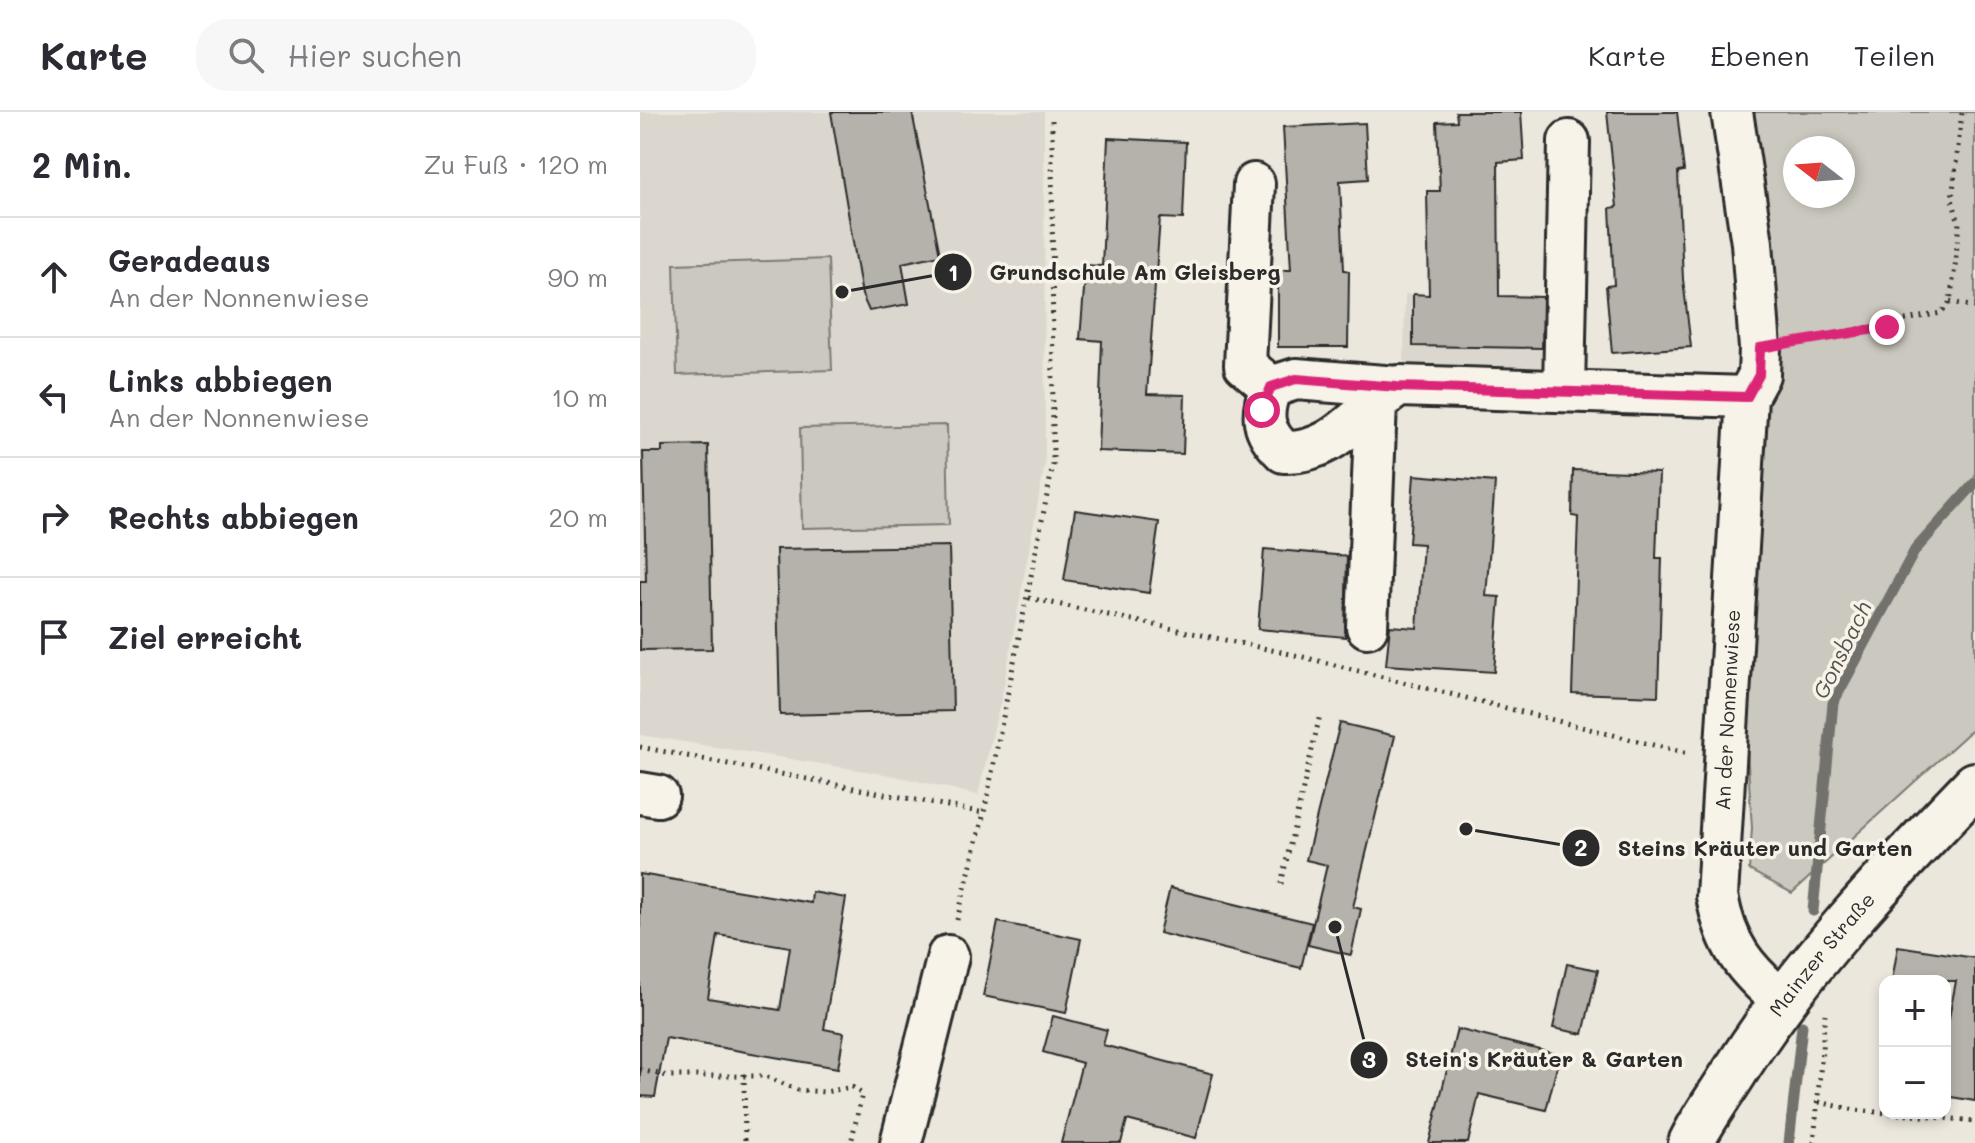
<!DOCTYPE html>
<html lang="de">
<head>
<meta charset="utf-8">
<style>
	body { margin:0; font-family:Mali,sans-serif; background:#f7f7f7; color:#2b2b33 }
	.controls { position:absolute; right:24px; bottom:24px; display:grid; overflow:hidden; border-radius:16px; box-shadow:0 4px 12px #0003 }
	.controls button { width:72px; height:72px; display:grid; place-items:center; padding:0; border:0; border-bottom:2px solid #e1e1e2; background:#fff; color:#2b2b33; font:40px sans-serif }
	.compass { position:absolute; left:1143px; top:24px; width:72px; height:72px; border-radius:50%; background:#fff; box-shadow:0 4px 12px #0003; rotate:287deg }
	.stop { position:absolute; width:24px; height:24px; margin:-18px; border:6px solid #db2777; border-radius:50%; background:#fff }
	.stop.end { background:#db2777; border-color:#fff; box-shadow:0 2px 8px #0008 }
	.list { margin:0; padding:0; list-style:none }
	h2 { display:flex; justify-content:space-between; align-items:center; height:104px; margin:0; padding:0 32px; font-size:34px }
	h2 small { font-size:26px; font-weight:400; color:#7c7c81 }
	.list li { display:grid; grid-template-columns:52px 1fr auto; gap:24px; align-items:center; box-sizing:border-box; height:120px; padding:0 32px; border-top:2px solid #e1e1e2 }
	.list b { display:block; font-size:30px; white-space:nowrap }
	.list p { margin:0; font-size:26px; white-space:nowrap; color:#7c7c81 }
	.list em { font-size:26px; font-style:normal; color:#7c7c81 }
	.icon { flex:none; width:44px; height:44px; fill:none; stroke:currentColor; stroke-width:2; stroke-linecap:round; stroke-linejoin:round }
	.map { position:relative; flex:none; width:1335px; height:1031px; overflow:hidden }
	header { display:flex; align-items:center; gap:48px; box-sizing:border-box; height:112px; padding:0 40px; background:#fff; border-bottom:2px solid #e1e1e2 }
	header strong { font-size:38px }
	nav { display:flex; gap:44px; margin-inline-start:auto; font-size:28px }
	.search { width:560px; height:72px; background:#f7f7f7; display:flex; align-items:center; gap:20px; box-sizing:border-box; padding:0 28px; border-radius:32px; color:#7c7c81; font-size:30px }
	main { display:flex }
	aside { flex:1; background:#fff }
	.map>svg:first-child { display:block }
	.built { fill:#dbd7ce }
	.green { fill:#cbc8bf; stroke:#7b7a75; stroke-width:2; fill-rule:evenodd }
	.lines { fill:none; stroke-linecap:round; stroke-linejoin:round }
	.stream { stroke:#72716c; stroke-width:11 }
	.building { fill:#b5b2ab; stroke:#2b2b2b; stroke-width:2; fill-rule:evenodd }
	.minor-casing { stroke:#2b2b2b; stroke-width:46 }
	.major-casing { stroke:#2b2b2b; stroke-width:50 }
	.path { stroke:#2b2b2b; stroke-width:5; stroke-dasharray:2 6; stroke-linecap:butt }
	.minor { stroke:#f7f3e8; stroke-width:40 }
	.major { stroke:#f7f3e8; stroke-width:44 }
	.route { stroke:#db2777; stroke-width:10 }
	.labels { text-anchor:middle; stroke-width:7; stroke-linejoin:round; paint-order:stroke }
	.street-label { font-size:20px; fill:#2b2b2b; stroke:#f7f3e8 }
	.water-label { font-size:22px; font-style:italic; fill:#555451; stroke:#f7f3e8 }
	.leader { fill:none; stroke:#2b2b2b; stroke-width:3 }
	.callout-dot { fill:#2b2b2b; stroke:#f7f3e8; stroke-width:3 }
	.mark-label { font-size:24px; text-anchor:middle; font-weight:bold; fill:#fff }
	.callout-label { font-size:22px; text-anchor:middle; font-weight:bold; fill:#2b2b2b; stroke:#f7f3e8; stroke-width:7; stroke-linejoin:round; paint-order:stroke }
</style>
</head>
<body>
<header>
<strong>Karte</strong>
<div class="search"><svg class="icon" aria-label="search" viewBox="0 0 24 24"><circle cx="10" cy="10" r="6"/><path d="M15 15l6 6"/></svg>Hier suchen</div>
<nav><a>Karte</a><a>Ebenen</a><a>Teilen</a></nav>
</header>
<main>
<aside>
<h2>2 Min.<small>Zu Fuß · 120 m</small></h2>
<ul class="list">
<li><svg class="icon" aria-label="ahead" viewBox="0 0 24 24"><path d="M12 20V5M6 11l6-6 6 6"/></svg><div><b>Geradeaus</b><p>An der Nonnenwiese</p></div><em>90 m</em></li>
<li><svg class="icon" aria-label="left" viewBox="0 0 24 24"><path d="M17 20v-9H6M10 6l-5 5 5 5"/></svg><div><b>Links abbiegen</b><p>An der Nonnenwiese</p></div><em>10 m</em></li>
<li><svg class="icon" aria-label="right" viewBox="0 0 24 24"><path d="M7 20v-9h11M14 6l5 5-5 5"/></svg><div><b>Rechts abbiegen</b></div><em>20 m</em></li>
<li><svg class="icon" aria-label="arrive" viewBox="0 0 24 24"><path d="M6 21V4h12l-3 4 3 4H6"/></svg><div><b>Ziel erreicht</b></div></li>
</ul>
</aside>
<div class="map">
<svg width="1335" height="1031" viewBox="0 0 1335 1031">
	<rect width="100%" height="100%" fill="#ebe7dd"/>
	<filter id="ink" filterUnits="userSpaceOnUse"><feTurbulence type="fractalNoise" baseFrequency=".0125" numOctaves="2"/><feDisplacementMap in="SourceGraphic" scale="16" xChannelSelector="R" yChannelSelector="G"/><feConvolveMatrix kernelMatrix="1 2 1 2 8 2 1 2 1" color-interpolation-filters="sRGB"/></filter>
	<g filter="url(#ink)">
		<!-- built -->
		<g class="built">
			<path d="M0,0h404l1,352 -43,231 -24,100 -82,-19 -256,-41z"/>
			<path d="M765,182l140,3 -2,70 -139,-3z"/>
		</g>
		<!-- green -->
		<g class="green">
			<path d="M1109,0h226v615l-183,166 -43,-23 3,-42 -6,-94zM1155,36h48v48h-48z"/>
			<path d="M188,147l4,111 -155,5 -3,-111z"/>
			<path d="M307,313l2,100 -147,3 -2,-100z"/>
		</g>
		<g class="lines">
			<!-- stream -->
			<g class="stream">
				<path d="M1173,799l20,-208 82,-153 60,-67"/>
				<path d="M1149,1031l13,-117"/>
			</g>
		</g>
		<!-- building -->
		<g class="building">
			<path d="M191,0h81l28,143 -38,8 7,41 -40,7 -7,-16z"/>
			<path d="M816,0h65l3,48 -26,2 1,134 44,1 -1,51 -129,-2v-52l16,1 -2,-104h13l-3,-69 20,-1z"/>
			<path d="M967,0h70l7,59 -6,1 5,107 8,68 -79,6 -6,-67 8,-1 -4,-77 7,-1z"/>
			<path d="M725,11l3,56 -28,2 4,89 5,1 -1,76h-70v-77h13l-8,-143z"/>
			<path d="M468,26l78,4 -3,77 -23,-1 -13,176 38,1 -2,59 -85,-3 4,-110 -22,-2 6,-74 16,1z"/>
			<path d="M68,333l4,204 -72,1v-69h6l-3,-129h19v-6z"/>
			<path d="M933,358l86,3 -3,85h6l-4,138 -86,-3 6,-176 -6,-1z"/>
			<path d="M774,363l81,7 -9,114 14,1 -6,75 -108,-7 4,-39 27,2 6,-84 -14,-1z"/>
			<path d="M435,398l84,12 -10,71 -85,-13z"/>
			<path d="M309,434l4,165 -173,4 -4,-166z"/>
			<path d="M624,437l83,7 -2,81 -87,-8z"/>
			<path d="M700,611l55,13 -42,171 8,2 -10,46 -43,-10 19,-80 -21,-5z"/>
			<path d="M0,762l171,29 1,-11 34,6 -22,131 20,4 -6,35 -172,-30 -11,59 -15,-1zM78,823l72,12 -10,63 -72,-12z"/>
			<path d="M530,776l142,35 -11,45 -142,-35z"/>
			<path d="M358,810l83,17 -15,74 -83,-17z"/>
			<path d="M1258,834l77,12v143l-30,-5v-57l11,-58h-64z"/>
			<path d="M927,852l31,6 -15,64 -30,-6z"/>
			<path d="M413,904l54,14 -4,15 110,29 -17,64 -69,-18 -6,23h-60l21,-80 -39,-11z"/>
			<path d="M817,917l103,26 -14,55 -67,-16 -11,49h-39z"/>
		</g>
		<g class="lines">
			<!-- minor casing -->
			<g class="minor-casing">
				<g id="minor">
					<path d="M1092,0l20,131 8,105 -1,27 -12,22 -30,499c9,49 27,73 66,105"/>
					<path d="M614,72l-9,181 26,22"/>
					<path d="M757,275l-101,-8 -25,8c-11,28 -9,44 13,65 51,2 75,-41 115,-66l348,11"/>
					<path d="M924,279l5,-250"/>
					<path d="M727,515l9,-224"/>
					<path d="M0,681l18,3"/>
					<path d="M261,1031l47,-187"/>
				</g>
			</g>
			<!-- major casing -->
			<g class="major-casing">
				<g id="major">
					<path id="s1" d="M1051,1031c12,-25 30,-49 45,-73 67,-106 152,-195 239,-285"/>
				</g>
			</g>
			<!-- path -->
			<g class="path">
				<path d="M1310,190l25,5"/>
				<path d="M1155,230l146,-29 9,-11 5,-35 4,-44 -7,-24 10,-87"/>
				<path d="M389,486l266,57 394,99"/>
				<path d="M0,635l344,66"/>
				<path d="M641,772l39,-169"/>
				<path d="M317,808l27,-107 69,-348 -1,-345"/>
				<path d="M0,958l28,6h97l33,14 27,2 27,-5 10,7 -11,49"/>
				<path d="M104,962l1,69"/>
				<path d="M1179,990l36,8 120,11"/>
				<path d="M1174,1031l11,-129"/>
			</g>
			<!-- minor -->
			<use href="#minor" class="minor"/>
			<!-- major -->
			<use href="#major" class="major"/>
		</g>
	</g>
	<g class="lines" filter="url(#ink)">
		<!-- route -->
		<path class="route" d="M622,298l9,-23 25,-8 101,8 350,10 12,-22 1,-27 127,-21"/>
	</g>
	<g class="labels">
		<!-- street labels -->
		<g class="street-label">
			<text transform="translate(1088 598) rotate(-87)" y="7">An der Nonnenwiese</text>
			<text dy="7" stroke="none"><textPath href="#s1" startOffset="230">Mainzer Straße</textPath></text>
		</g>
		<!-- water labels -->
		<g class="water-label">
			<text transform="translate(1202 538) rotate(-64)" y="8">Gonsbach</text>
		</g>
	</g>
	<!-- callouts -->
	<path class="leader" d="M202 180L313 160M826 717L941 736M695 815L729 948"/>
	<g class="callout-dot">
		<circle cx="202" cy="180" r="8"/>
		<circle cx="826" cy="717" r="8"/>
		<circle cx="695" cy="815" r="8"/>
		<circle cx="313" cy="160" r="20"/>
		<circle cx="941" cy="736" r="20"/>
		<circle cx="729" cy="948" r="20"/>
	</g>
	<g class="mark-label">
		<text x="313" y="169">1</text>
		<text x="941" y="744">2</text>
		<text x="729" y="956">3</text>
	</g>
	<g class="callout-label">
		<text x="495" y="168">Grundschule Am Gleisberg</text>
		<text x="1125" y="744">Steins Kräuter und Garten</text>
		<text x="904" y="955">Stein's Kräuter &amp; Garten</text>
	</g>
</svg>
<div class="controls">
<button>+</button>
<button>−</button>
</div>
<svg class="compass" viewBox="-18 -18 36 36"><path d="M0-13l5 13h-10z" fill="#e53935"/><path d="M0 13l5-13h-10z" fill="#7c7c81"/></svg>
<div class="stop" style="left:622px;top:298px"></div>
<div class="stop end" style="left:1247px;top:215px"></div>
</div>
</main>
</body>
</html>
